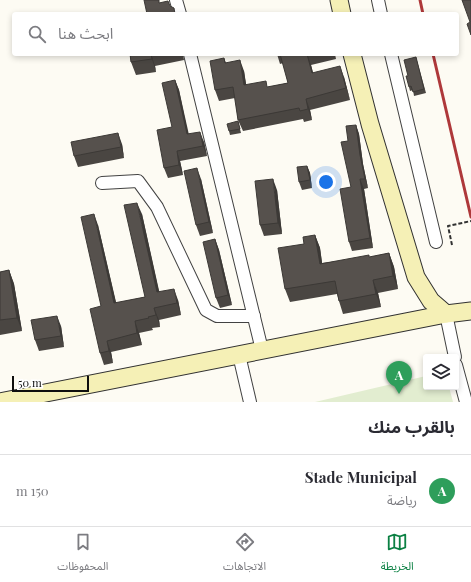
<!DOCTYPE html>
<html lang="ar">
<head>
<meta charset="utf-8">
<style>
	body { margin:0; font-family:"Playfair Display","Noto Sans Arabic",serif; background:#f7f7f7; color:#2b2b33; direction:rtl }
	.controls { position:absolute; right:12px; bottom:12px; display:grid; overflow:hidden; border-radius:4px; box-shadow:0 2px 6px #0003 }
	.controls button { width:36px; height:36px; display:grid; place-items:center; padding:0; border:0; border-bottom:1px solid #e1e1e2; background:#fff; color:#2b2b33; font:20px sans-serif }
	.scale { position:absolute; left:12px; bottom:10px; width:77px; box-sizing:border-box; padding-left:4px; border:2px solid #0f0f0f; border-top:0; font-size:11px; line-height:14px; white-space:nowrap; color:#0f0f0f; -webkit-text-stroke:3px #fff; paint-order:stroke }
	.you { position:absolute; left:326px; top:182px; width:14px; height:14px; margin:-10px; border:3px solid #fff; border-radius:50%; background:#1a73e8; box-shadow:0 0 0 6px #1a73e833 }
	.badge { display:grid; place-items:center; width:26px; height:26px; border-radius:50%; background:#0b8043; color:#fff; font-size:13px; font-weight:700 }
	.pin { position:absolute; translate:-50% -33px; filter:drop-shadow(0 1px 2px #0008) }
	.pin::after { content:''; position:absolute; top:21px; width:14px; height:12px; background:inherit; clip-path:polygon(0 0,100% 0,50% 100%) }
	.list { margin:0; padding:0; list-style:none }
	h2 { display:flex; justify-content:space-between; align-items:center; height:52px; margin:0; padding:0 16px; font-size:17px }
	h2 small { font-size:13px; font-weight:400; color:#7c7c81 }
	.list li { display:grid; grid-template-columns:26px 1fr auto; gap:12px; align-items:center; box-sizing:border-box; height:72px; padding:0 16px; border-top:1px solid #e1e1e2 }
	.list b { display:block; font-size:15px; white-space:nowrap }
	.list p { margin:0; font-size:13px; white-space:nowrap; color:#7c7c81 }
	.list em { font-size:13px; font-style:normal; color:#7c7c81 }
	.icon { flex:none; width:22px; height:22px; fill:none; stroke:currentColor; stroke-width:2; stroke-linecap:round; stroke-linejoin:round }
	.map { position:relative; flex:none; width:471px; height:402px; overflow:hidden; direction:ltr }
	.search { position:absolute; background:#fff; box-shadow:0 2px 6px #0003; left:12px; right:12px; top:12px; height:44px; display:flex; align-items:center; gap:10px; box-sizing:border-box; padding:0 14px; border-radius:4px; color:#7c7c81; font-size:15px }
	.sheet { height:124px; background:#fff }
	nav { display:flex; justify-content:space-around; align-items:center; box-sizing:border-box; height:56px; border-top:1px solid #e1e1e2; background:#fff; font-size:11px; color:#7c7c81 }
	nav a { display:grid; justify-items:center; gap:2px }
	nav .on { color:#0b8043 }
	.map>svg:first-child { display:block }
	.pitch { fill:#e2edd0 }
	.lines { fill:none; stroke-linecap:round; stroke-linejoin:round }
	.minor-casing { stroke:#424242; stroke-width:14 }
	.secondary-casing { stroke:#313131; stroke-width:19 }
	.path { stroke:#313131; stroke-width:2; stroke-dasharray:4 2; stroke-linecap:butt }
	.minor { stroke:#fff; stroke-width:12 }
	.secondary { stroke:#f5f0b6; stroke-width:17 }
	.rail { stroke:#ae383a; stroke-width:3 }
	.wall { fill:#4a4642 }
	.shaded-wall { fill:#3c3936 }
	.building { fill:#56514d; stroke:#3c3936 }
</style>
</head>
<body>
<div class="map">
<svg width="471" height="402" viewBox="0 0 471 402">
	<rect width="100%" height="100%" fill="#fdfbf3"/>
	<!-- pitch -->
	<path class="pitch" d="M426,376v11h23l4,15h-138z"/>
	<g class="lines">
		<!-- minor casing -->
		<g class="minor-casing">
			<g id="minor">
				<path d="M176,0l4,14"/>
				<path d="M378,0l3,14"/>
				<path d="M190,54l72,296"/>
				<path d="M391,54l45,188"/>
				<path d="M102,183l36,-2 19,26 49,103 11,6h37"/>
				<path d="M446,314l9,43"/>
				<path d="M239,355l11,47"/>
				<path d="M456,365l10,37"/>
			</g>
		</g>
		<!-- secondary casing -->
		<g class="secondary-casing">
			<g id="secondary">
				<path d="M339,0l3,14"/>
				<path d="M352,54l18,70 46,153 15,24 15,13 25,-3"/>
				<path d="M0,402l446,-88"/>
			</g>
		</g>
		<!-- path -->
		<path class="path" d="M452,245l-4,-19 23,-5"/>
		<!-- minor -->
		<use href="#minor" class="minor"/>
		<!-- secondary -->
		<use href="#secondary" class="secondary"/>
		<!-- rail -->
		<g class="rail">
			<path d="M420,0l3,14"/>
			<path d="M433,54l38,163"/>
		</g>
	</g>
	<!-- wall -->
	<g class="wall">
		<path d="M130,54h53l1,6 -29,6 1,6 -20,3 -5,-13z"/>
		<path d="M277,54h58l1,5 -25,6 2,8 31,4 6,23 -40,10 2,10 -8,2 -1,-3 -60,12 -5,-11 -3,-22 -16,3 -4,-11 9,-32 2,5 18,8 2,14 22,2 20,-4 -5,-20 -3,1z"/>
		<path d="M416,57l10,36 -12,3 -1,-6 -3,1 -1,-4 -1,-11z"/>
		<path d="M175,80l4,10 9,44 16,8 3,14 -27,5 3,14 -15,3 -4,-10 8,-41z"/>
		<path d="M238,121l3,12 -11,2 -1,-4z"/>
		<path d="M356,125l3,9 4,30 5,24 -4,1 9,59 -21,3 -3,-9 2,-55 -3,-46z"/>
		<path d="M122,144l2,14 -46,9 -4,-11z"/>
		<path d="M307,166l3,7 2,15 -10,2 -3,-8z"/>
		<path d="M201,179l12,54 -13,3 -4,-11z"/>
		<path d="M277,190l5,44 -18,2 -4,-11z"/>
		<path d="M142,214l17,78 19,8 3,15 -22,5 1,7 -8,1 1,2 -14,3 3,12 -31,7 2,11 -9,2 -4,-12 1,-47 -3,-81 18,78 29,-6z"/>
		<path d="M315,235l5,13 2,15 48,-6 19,-4 5,14 4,22 -20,4 3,14 -38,7 -4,-13 -2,-7 -47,8 -5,-13 19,-45z"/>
		<path d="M215,239l4,11 13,55 -12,3 -4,-10z"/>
		<path d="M9,270l5,14 8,47 -22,4v-63z"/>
		<path d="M61,326l3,21 -25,4 -4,-11z"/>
	</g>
	<!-- shaded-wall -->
	<g class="shaded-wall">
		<path d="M151,54l4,12 1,6 -4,-13z"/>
		<path d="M307,54l4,11 5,19 -4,-11z"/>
		<path d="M240,60l4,11 4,25 -4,-11z"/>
		<path d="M340,66l4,11 6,23 -4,-12z"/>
		<path d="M175,80l4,10 12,54 -4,-10z"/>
		<path d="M306,99l4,11 2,10 -4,-11z"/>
		<path d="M356,125l3,9 4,30 5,24 -3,-9 -5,-24z"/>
		<path d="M200,132l4,10 3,14 -4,-10z"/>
		<path d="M118,133l4,11 2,14 -3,-11z"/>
		<path d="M177,151l3,10 3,14 -4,-10z"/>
		<path d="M307,166l3,7 2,15 -2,-8z"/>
		<path d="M197,168l4,11 12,54 -4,-11z"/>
		<path d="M273,179l4,11 5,44 -4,-11z"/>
		<path d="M360,179l4,10 9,59 -3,-10z"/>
		<path d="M137,203l5,11 20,90 -5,-12z"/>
		<path d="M94,214l4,11 21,90 -5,-12z"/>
		<path d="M315,235l5,13 4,29 -4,-13z"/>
		<path d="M215,239l4,11 13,55 -4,-10z"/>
		<path d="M389,253l5,14 4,22 -5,-13z"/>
		<path d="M9,270l5,14 8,47 -5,-13z"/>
		<path d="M373,280l5,13 3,14 -5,-13z"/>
		<path d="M174,289l4,11 3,15 -4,-12z"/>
		<path d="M154,308l5,12 1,7 -4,-12z"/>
		<path d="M57,316l4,10 3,21 -3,-11z"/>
		<path d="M135,321l4,12 3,12 -5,-12z"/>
		<path d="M107,341l4,11 2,11 -4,-12z"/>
	</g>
	<!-- building -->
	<g class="building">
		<path d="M144,0h15v3l9,-2 2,5 4,2 1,6h-28z"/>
		<path d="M462,0h9v35l-4,-11 3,-2z"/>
		<path d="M130,54h21l1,5 -21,3z"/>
		<path d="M280,54h27l5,19 28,-7 6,22 -40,11 2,10 -8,2 -1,-3 -61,12 -5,-33 -18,3 -5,-29 14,-3 1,5 15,-3 4,25 22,-4 1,6 21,-4z"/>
		<path d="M416,57l8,32 -11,3 -2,-6 -2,1 -3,-11h2l-4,-16z"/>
		<path d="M175,80l12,54 13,-2 3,14 -26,5 2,14 -15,3 -7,-38 15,-3 -10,-44z"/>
		<path d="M238,121l2,8 -11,2 -2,-7z"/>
		<path d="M356,125l4,30 5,24h-5l10,59 -21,4 -9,-53 11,-2 -10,-45 7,-1 -2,-15z"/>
		<path d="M118,133l3,14 -47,9 -3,-14z"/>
		<path d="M307,166l3,14 -11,2 -2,-15z"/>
		<path d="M197,168l12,54 -13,3 -12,-54z"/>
		<path d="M273,179l5,44 -18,2 -5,-44z"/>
		<path d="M137,203l20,89 17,-3 3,14 -23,5 2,7 -8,2 1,1 -14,3 2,12 -30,8 2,10 -9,2 -10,-44 11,-3 -20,-89 13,-3 20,89 31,-6 -21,-92z"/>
		<path d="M315,235l5,29 49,-9v2l20,-4 4,23 -20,4 3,14 -37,7 -4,-20 -50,8 -7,-41 26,-4 -1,-7z"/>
		<path d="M215,239l13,56 -12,3 -13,-56z"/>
		<path d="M9,270l8,48 -17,2v-48z"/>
		<path d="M57,316l4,20 -26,4 -4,-20z"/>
	</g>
</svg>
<div class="controls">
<button><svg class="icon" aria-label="layers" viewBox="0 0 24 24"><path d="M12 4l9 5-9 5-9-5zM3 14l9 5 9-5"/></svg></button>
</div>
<div class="scale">50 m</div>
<div class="you"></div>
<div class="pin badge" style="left:399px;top:394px;background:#2e9e5b">A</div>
<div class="search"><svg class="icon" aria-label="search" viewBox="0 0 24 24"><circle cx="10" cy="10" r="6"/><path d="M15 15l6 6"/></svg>ابحث هنا</div>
</div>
<section class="sheet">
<h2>بالقرب منك<small></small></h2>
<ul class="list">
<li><span class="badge" style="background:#2e9e5b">A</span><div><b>Stade Municipal</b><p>رياضة</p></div><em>150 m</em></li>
</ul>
</section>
<nav>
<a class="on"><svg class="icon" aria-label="map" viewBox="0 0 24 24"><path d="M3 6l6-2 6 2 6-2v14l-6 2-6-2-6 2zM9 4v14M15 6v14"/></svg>الخريطة</a>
<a><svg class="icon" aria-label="directions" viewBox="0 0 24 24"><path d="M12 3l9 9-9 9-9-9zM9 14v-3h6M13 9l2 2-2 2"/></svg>الاتجاهات</a>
<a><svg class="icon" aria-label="saved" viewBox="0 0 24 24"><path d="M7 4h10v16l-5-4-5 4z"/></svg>المحفوظات</a>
</nav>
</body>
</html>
